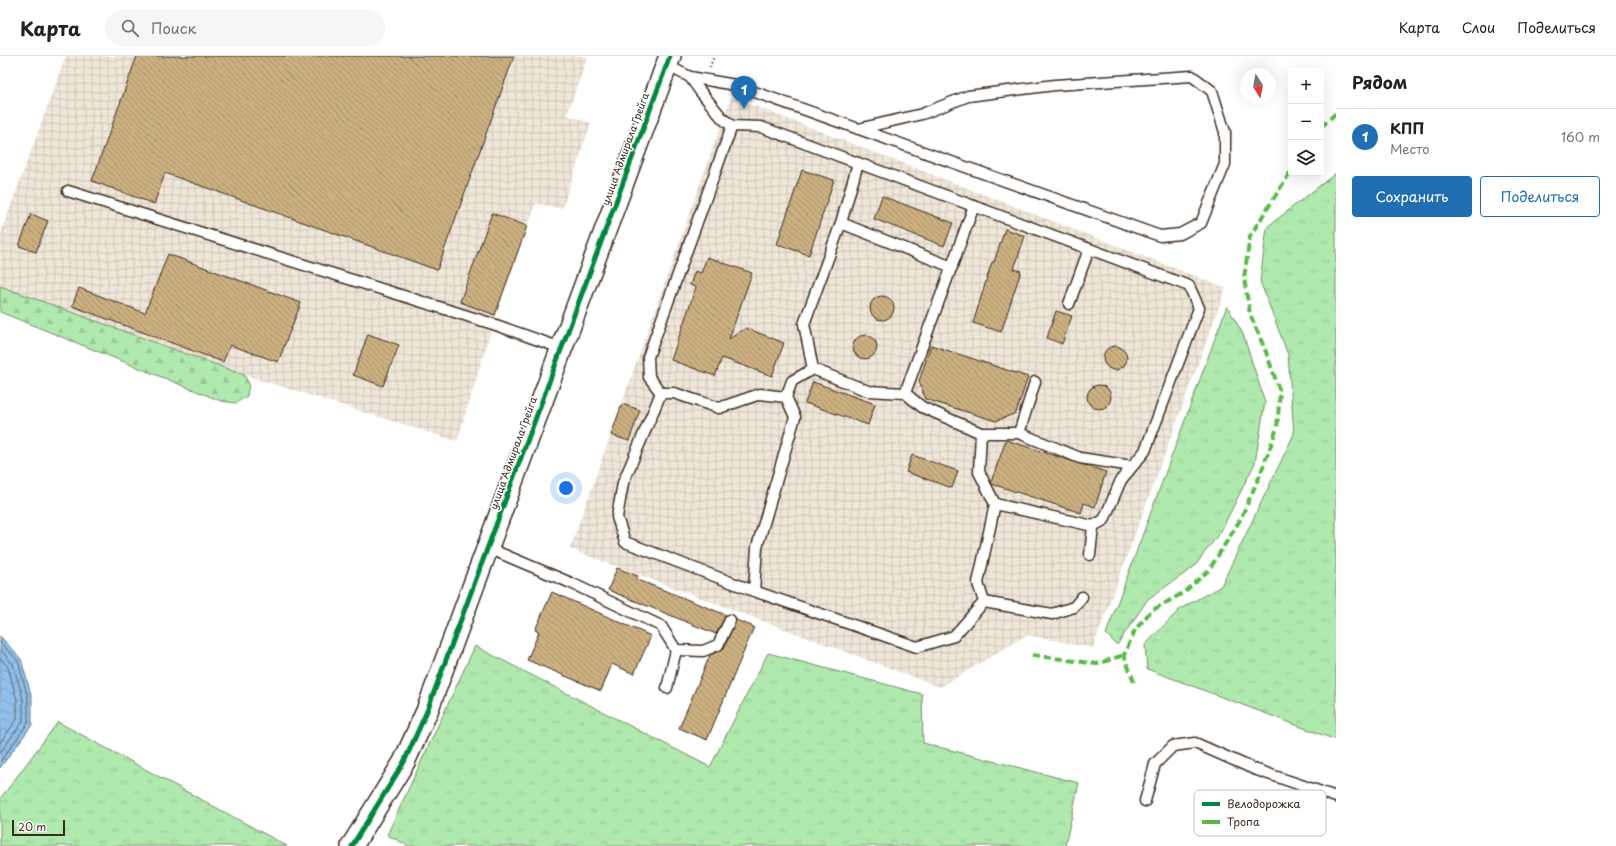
<!DOCTYPE html>
<html lang="ru">
<head>
<meta charset="utf-8">
<style>
	body { margin:0; font-family:"Playpen Sans",sans-serif; background:#f6f6f6; color:#202124 }
	.controls { position:absolute; right:12px; top:12px; display:grid; overflow:hidden; border-radius:4px; box-shadow:0 4px 16px #0002 }
	.controls button { width:36px; height:36px; display:grid; place-items:center; padding:0; border:0; border-bottom:1px solid #e0e0e0; background:#fff; color:#202124; font:20px sans-serif }
	.compass { position:absolute; left:1240px; top:12px; width:36px; height:36px; border-radius:50%; background:#fff; box-shadow:0 4px 16px #0002; rotate:169deg }
	.scale { position:absolute; left:12px; bottom:10px; width:53px; box-sizing:border-box; padding-left:4px; border:2px solid #3b2a1e; border-top:0; font-size:11px; line-height:14px; white-space:nowrap; color:#3b2a1e; -webkit-text-stroke:3px #fff; paint-order:stroke }
	.you { position:absolute; left:566px; top:432px; width:14px; height:14px; margin:-10px; border:3px solid #fff; border-radius:50%; background:#1a73e8; box-shadow:0 0 0 6px #1a73e833 }
	.badge { display:grid; place-items:center; width:26px; height:26px; border-radius:50%; background:#1f6fb2; color:#fff; font-size:13px; font-weight:700 }
	.pin { position:absolute; translate:-50% -33px; filter:drop-shadow(0 1px 2px #0008) }
	.pin::after { content:''; position:absolute; top:21px; width:14px; height:12px; background:inherit; clip-path:polygon(0 0,100% 0,50% 100%) }
	.list { margin:0; padding:0; list-style:none }
	h2 { display:flex; justify-content:space-between; align-items:center; height:52px; margin:0; padding:0 16px; font-size:17px }
	h2 small { font-size:13px; font-weight:400; color:#757577 }
	.list li { display:grid; grid-template-columns:26px 1fr auto; gap:12px; align-items:center; box-sizing:border-box; height:56px; padding:0 16px; border-top:1px solid #e0e0e0 }
	.list b { display:block; font-size:15px; white-space:nowrap }
	.list p { margin:0; font-size:13px; white-space:nowrap; color:#757577 }
	.list em { font-size:13px; font-style:normal; color:#757577 }
	.actions { display:flex; gap:8px; padding:12px 16px }
	.actions a { flex:1; padding:9px 0; border:1px solid #1f6fb2; border-radius:4px; text-align:center; font-size:14px; color:#1f6fb2 }
	.actions .main { background:#1f6fb2; color:#fff }
	.icon { flex:none; width:22px; height:22px; fill:none; stroke:currentColor; stroke-width:2; stroke-linecap:round; stroke-linejoin:round }
	.map { position:relative; flex:none; width:1336px; height:790px; overflow:hidden }
	header { display:flex; align-items:center; gap:24px; box-sizing:border-box; height:56px; padding:0 20px; background:#fff; border-bottom:1px solid #e0e0e0 }
	header strong { font-size:19px }
	nav { display:flex; gap:22px; margin-inline-start:auto; font-size:14px }
	.search { width:280px; height:36px; background:#f6f6f6; display:flex; align-items:center; gap:10px; box-sizing:border-box; padding:0 14px; border-radius:22px; color:#757577; font-size:15px }
	main { display:flex }
	aside { flex:1; background:#fff }
	.map>svg:first-child { display:block }
	.industrial { fill:url(#industrial-grid) }
	.grass { fill:url(#grass-tufts); stroke:#758a66 }
	.forest { fill:url(#forest-firs); stroke:#758a66 }
	.water { fill:url(#water-waves); stroke:#6d8398 }
	.lines { fill:none; stroke-linecap:round; stroke-linejoin:round }
	.shore { stroke:#5d6670; stroke-width:1 }
	.building { fill:url(#building-back-hatch); stroke:#3b2a1e }
	.service-casing { stroke:#3b2a1e; stroke-width:13 }
	.minor-casing { stroke:#3b2a1e; stroke-width:24 }
	.path { stroke:#3b2a1e; stroke-width:2.5; stroke-dasharray:1 3; stroke-linecap:butt }
	.service { stroke:#fff; stroke-width:10 }
	.minor { stroke:#fff; stroke-width:21 }
	.quiet { stroke:#58b947; stroke-width:4; stroke-dasharray:8 4; stroke-linecap:butt }
	.cycleway-casing { stroke:#fff; stroke-width:8 }
	.cycleway { stroke:#00873e; stroke-width:5 }
	.labels { text-anchor:middle; stroke-width:3.5; stroke-linejoin:round; paint-order:stroke }
	.street-label { font-size:10px; fill:#3b2a1e; stroke:#fff }
	.key { fill:#fff; stroke:#c4bfbc; stroke-width:1 }
	.key-label { font-size:11px; fill:#3b2a1e }
</style>
</head>
<body>
<header>
<strong>Карта</strong>
<div class="search"><svg class="icon" aria-label="search" viewBox="0 0 24 24"><circle cx="10" cy="10" r="6"/><path d="M15 15l6 6"/></svg>Поиск</div>
<nav><a>Карта</a><a>Слои</a><a>Поделиться</a></nav>
</header>
<main>
<div class="map">
<svg width="1336" height="790" viewBox="0 0 1336 790">
	<defs>
		<pattern id="industrial-grid" width="8" height="8" patternUnits="userSpaceOnUse"><rect width="8" height="8" fill="#efe7d9"/><path d="M0 4h8M4 0v8" fill="none" stroke="#cec6ba"/></pattern>
		<pattern id="grass-tufts" width="24" height="20" patternUnits="userSpaceOnUse"><rect width="24" height="20" fill="#afe9ad"/><path d="M3 7l-1-3M5 7V3M7 7l1-3M15 17l-1-3M17 17v-4M19 17l1-3" fill="none" stroke="#97c894"/></pattern>
		<pattern id="forest-firs" width="22" height="20" patternUnits="userSpaceOnUse"><rect width="22" height="20" fill="#afe9ad"/><path d="M5 1l3.5 6h-7zM16 11l3.5 6h-7z" fill="#97c894"/></pattern>
		<pattern id="water-waves" width="16" height="10" patternUnits="userSpaceOnUse"><rect width="16" height="10" fill="#8fbfea"/><path d="M0 5q4-4 8 0t8 0" fill="none" stroke="#7ca4c8"/></pattern>
		<pattern id="building-back-hatch" width="6" height="6" patternUnits="userSpaceOnUse"><rect width="6" height="6" fill="#cbb081"/><path d="M-1 5l2 2M0 0l6 6M5-1l2 2" fill="none" stroke="#a68f69"/></pattern>
	</defs>
	<rect width="100%" height="100%" fill="#fff"/>
	<filter id="ink" filterUnits="userSpaceOnUse"><feTurbulence type="fractalNoise" baseFrequency=".025" numOctaves="2"/><feDisplacementMap in="SourceGraphic" scale="8" xChannelSelector="R" yChannelSelector="G"/><feConvolveMatrix kernelMatrix="1 2 1 2 8 2 1 2 1" color-interpolation-filters="sRGB"/></filter>
	<g filter="url(#ink)">
		<!-- industrial -->
		<g class="industrial">
			<path d="M66,0h522l-21,59 24,8 -29,86 -26,-6 -43,121 -36,117 -213,-66 -244,-89v-51z"/>
			<path d="M731,41l495,191 -133,360 -66,-13 -87,52 -370,-138z"/>
		</g>
		<!-- grass -->
		<g class="grass">
			<path d="M1336,117v567l-189,-71 -2,-24 35,-36 41,-23 73,-152 -6,-79 -28,-74 7,-54z"/>
			<path d="M1227,250l16,28 22,68 -10,61 -34,68 -27,36 -46,32 -31,46 -11,-11z"/>
			<path d="M475,590l235,121 58,-114 154,41 1,49 156,40 -14,63h-656l-22,-11z"/>
			<path d="M58,666l229,124h-287v-47z"/>
		</g>
		<!-- forest -->
		<path class="forest" d="M0,230l244,89 5,9 -2,12 -11,7 -15,-2 -221,-89z"/>
		<!-- water -->
		<path class="water" d="M0,580l21,23 11,39v27l-32,43z"/>
		<g class="lines">
			<!-- shore -->
			<g class="shore">
				<path d="M0,586l18,19 10,37v25l-28,39"/>
				<path d="M0,593l13,15 10,35v22l-23,32"/>
				<path d="M0,602l8,9 9,33v19l-17,24"/>
			</g>
		</g>
		<!-- building -->
		<g class="building">
			<path d="M137,0h377l-77,214 -272,-97 -11,31 -62,-23z"/>
			<path d="M802,114l32,10 -25,75 -32,-11z"/>
			<path d="M882,140l71,27 -9,23 -70,-27z"/>
			<path d="M492,157l35,13 -32,89 -35,-13z"/>
			<path d="M31,158l17,7 -12,31 -17,-6z"/>
			<path d="M1005,173l20,7 -11,33 7,2 -20,61 -28,-9 19,-61h2z"/>
			<path d="M168,198l133,49 -23,59 -48,-17 -7,17 -151,-56 7,-18 66,25z"/>
			<path d="M707,201l45,16 -23,66 17,-11 38,15 -12,33 -50,-18 -7,18 -44,-16 25,-73 -6,-2 5,-14 6,2z"/>
			<circle cx="882" cy="252" r="12"/>
			<path d="M1056,255l16,5 -10,28 -15,-6z"/>
			<path d="M368,278l31,11 -16,41 -30,-11z"/>
			<circle cx="865" cy="291" r="12"/>
			<path d="M931,289l97,32 -12,36 -20,8 -71,-22 -6,-18z"/>
			<circle cx="1115" cy="302" r="12"/>
			<path d="M813,326l62,22 -7,21 -63,-22z"/>
			<circle cx="1099" cy="341" r="12"/>
			<path d="M622,348l18,6 -11,31 -18,-6z"/>
			<path d="M1006,384l100,32 -11,35 -11,-4 -3,10 -89,-29 -1,-2z"/>
			<path d="M912,399l46,16 -6,17 -46,-16z"/>
			<path d="M617,512l21,8 -2,3 90,36 -10,19 -108,-44z"/>
			<path d="M552,536l99,44 -17,38 -22,-10 -11,27 -74,-31 12,-28 -4,-2z"/>
			<path d="M736,564l18,7 -47,113 -28,-12 31,-73 14,-7z"/>
		</g>
		<g class="lines">
			<!-- service casing -->
			<g class="service-casing">
				<g id="service">
					<path d="M666,9l24,12 10,14 23,28 9,7 29,1 428,159 10,22 -54,143 -24,29 -17,40 -11,6 -3,29"/>
					<path d="M690,21l45,8 425,151 20,-2 21,-11 24,-59v-32l-13,-41 -20,-15 -137,9 -87,11 -46,18 -64,15"/>
					<path d="M732,70l-84,231 1,20 12,16 -38,90 -6,34 8,25 129,49 163,56 37,-11 30,-34"/>
					<path d="M858,107l-17,60 -37,101 9,45 55,22 37,2 17,14 59,26 -2,39 16,32"/>
					<path d="M68,135l425,133 68,24"/>
					<path d="M841,167l111,44"/>
					<path d="M1069,248l20,-55"/>
					<path d="M661,337h13l45,15 41,-14 26,3 6,-16 21,-12"/>
					<path d="M905,337l69,-187"/>
					<path d="M981,377h38l61,25 52,8"/>
					<path d="M1019,377l16,-51"/>
					<path d="M488,492l83,35 90,43 15,24 -9,38"/>
					<path d="M754,535l3,-44 38,-130 -9,-20"/>
					<path d="M1082,541l-8,10 -22,7 -68,-12 -6,-19 17,-79 98,22"/>
					<path d="M676,594l27,1 15,-6 12,-25"/>
					<path d="M1145,745l10,-37 18,-18 22,-3 59,26 82,28"/>
				</g>
			</g>
			<!-- minor casing -->
			<g class="minor-casing">
				<path id="minor" d="M352,790l52,-84 23,-51 243,-655"/>
			</g>
			<!-- path -->
			<path class="path" d="M710,11l4,-11"/>
			<!-- service -->
			<use href="#service" class="service"/>
			<!-- minor -->
			<use href="#minor" class="minor"/>
			<!-- quiet -->
			<g class="quiet">
				<path d="M1321,71l15,-14"/>
				<path d="M1032,599l65,9 27,-9"/>
				<path d="M1134,626l-10,-27 11,-25 16,-19 32,-18 26,-23 31,-50 20,-45 17,-47 3,-36 -14,-40 -16,-38 -6,-36 6,-42 41,-65"/>
			</g>
			<!-- cycleway casing -->
			<g class="cycleway-casing">
				<path id="cycleway" d="M352,790l52,-84 23,-51 243,-655"/>
			</g>
			<!-- cycleway -->
			<use href="#cycleway" class="cycleway"/>
		</g>
	</g>
	<g class="labels">
		<!-- street labels -->
		<g class="street-label">
			<text transform="translate(625 93) rotate(-70)" y="4">улица Адмирала Грейга</text>
			<text transform="translate(513 397) rotate(-70)" y="4">улица Адмирала Грейга</text>
		</g>
	</g>
	<!-- legend -->
	<rect x="1194" y="734" width="132" height="46" rx="6" class="key"/>
	<rect x="1202" y="746" width="18" height="4" fill="#00873e"/>
	<rect x="1202" y="764" width="18" height="4" fill="#58b947"/>
	<g class="key-label">
		<text x="1227" y="752">Велодорожка</text>
		<text x="1227" y="770">Тропа</text>
	</g>
</svg>
<div class="controls">
<button>+</button>
<button>−</button>
<button><svg class="icon" aria-label="layers" viewBox="0 0 24 24"><path d="M12 4l9 5-9 5-9-5zM3 14l9 5 9-5"/></svg></button>
</div>
<svg class="compass" viewBox="-18 -18 36 36"><path d="M0-13l5 13h-10z" fill="#e53935"/><path d="M0 13l5-13h-10z" fill="#757577"/></svg>
<div class="scale">20 m</div>
<div class="you"></div>
<div class="pin badge" style="left:744px;top:53px">1</div>
</div>
<aside>
<h2>Рядом<small></small></h2>
<ul class="list">
<li><span class="badge">1</span><div><b>КПП</b><p>Место</p></div><em>160 m</em></li>
</ul>
<div class="actions"><a class="main">Сохранить</a><a>Поделиться</a></div>
</aside>
</main>
</body>
</html>
